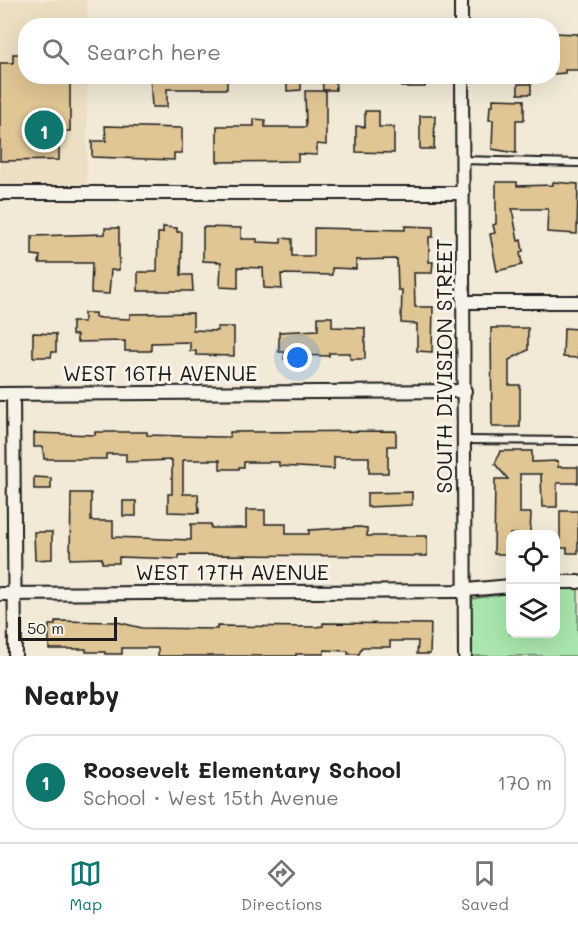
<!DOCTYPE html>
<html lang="en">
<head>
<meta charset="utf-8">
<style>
	body { margin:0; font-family:Mali,sans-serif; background:#f6f6f6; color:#202124 }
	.controls { position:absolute; right:18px; bottom:18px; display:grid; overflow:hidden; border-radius:12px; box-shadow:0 6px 24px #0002 }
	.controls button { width:54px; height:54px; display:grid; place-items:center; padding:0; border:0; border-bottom:2px solid #e0e0e0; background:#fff; color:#202124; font:30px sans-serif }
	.scale { position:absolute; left:18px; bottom:15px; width:99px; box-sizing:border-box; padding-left:6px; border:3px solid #1c1c1c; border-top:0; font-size:16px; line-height:21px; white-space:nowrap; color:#1c1c1c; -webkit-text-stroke:4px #f7f3e8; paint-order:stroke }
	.you { position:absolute; left:298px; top:358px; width:21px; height:21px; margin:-15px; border:4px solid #fff; border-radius:50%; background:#1a73e8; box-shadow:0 0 0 9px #1a73e833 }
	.badge { display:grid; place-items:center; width:39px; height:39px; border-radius:50%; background:#0f766e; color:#fff; font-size:20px; font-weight:700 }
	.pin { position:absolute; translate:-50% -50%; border:3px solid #fff; box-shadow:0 2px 6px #0006 }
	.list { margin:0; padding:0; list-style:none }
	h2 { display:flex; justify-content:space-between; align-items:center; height:78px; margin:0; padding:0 24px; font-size:26px }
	h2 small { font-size:20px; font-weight:400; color:#757577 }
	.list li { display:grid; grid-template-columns:39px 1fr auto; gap:18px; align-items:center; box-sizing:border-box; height:96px; margin:0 12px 12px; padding:0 12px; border:2px solid #e0e0e0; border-radius:24px }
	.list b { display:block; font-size:22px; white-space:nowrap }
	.list p { margin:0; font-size:20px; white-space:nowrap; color:#757577 }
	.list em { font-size:20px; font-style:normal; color:#757577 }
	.icon { flex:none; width:33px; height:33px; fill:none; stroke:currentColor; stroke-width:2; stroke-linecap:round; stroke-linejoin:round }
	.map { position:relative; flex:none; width:578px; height:656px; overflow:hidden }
	.search { position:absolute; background:#fff; box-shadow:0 6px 24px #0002; left:18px; right:18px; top:18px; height:66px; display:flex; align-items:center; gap:15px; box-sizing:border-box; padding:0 21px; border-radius:24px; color:#757577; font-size:22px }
	.sheet { height:186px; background:#fff }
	nav { display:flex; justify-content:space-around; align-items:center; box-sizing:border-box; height:84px; border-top:2px solid #e0e0e0; background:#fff; font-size:16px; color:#757577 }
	nav a { display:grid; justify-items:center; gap:3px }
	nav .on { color:#0f766e }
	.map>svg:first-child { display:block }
	.built { fill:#eddfc3 }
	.green { fill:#a9e6ad; stroke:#628164; stroke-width:1.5 }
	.building { fill:#e0c595; stroke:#1c1c1c; stroke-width:1.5 }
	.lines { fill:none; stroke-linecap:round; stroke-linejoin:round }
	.lane-casing { stroke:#1c1c1c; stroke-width:10 }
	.street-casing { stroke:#1c1c1c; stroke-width:16 }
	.lane { stroke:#f7f3e8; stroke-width:6 }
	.street { stroke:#f7f3e8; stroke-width:12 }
	.labels { text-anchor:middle; stroke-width:6; stroke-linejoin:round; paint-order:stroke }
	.street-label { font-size:21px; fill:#1c1c1c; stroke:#f7f3e8 }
</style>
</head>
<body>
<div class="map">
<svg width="578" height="656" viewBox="0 0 578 656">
	<rect width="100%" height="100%" fill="#f2ead7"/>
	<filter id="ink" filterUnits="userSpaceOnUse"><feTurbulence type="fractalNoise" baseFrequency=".0167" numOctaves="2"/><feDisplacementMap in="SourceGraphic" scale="12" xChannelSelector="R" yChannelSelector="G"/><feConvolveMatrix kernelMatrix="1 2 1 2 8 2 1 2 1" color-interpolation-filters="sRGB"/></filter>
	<g filter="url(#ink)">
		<!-- built -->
		<path class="built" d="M12,0h75v25l-61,1v50l61,1v107l-87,1v-183z"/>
		<!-- green -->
		<path class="green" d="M556,589h22v67h-108l2,-57 38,-6v41h46z"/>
		<!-- building -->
		<g class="building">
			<path d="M553,33l25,1v36h-13v3l-12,1z"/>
			<path d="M13,54h13v22h44v55h-11v29l-59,1v-98h13z"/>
			<path d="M150,76h77v13h-60v18h-15z"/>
			<path d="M301,76v14l-14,1v-14z"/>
			<path d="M322,76h13l1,14h-13z"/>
			<rect x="401" y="76" width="24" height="11"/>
			<rect x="518" y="84" width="13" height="10"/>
			<path d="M305,91h21v54l-9,-1v11l-19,-1v7l-81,1v-36h37v-7l11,1v7h41z"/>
			<path d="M493,99l31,1v20h-8v33l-24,-4 1,-29h-4l1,-14h3z"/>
			<path d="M365,111h14v16h15v26l-38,-1v-26l9,1z"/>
			<path d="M420,116h15l-1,33h-14z"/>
			<path d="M105,126l77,2v25h-8v7l-82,-3v-16h14z"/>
			<path d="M496,182h21v4l36,-1v-3l25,2 -1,50 -30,-2 1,-23h-36l6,32 3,-1 2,11 -3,1 2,13 -25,6 -7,-37 5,-1 -2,-8 3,-1z"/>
			<path d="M405,226l28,1v10h-4v25h4l-1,11h-18l1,34h18l-1,45 -15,-1v-27l-16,-1 1,-33h-4l-1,-31 -41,1v9l-24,-1v7l-51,-1 1,15 -18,-1 -1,-20 -25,-1v21l-18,-1 1,-25 -18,-1v-34l38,1v11h16v3l24,1v-5l11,1v17h22v-28l91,2z"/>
			<path d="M163,227l14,1v4h5l-1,43h11l1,16h-55v-19h19l1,-39h5z"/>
			<path d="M105,228h14v42h-8l-2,24 -18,-1 1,-30h-53l1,-7 -8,-1v-19l73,-2z"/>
			<path d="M84,313h11v4l7,1 28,1v-5l63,-1v17l24,1v-4h17v29l-38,-1v-4h-6v-9l-39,1v8h-26v-10l-48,1v-7h-5v-13h12z"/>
			<path d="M318,317h14v10l33,1v31h-15v-6h-21v3l-34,-1v4h-11l1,-7h-6v-20l39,-2z"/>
			<path d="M491,328h37v22l-19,10v25h11v42h-28z"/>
			<path d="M564,328l14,1v29l-15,-1z"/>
			<path d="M33,333l23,1v18h-4l-1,5h-18z"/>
			<path d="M396,431v15h-8v27h-19v-16h-35v12l-55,-3v-4h-35v5h-5v2h-19v-9h-37v34h15l1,19 -31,-1v-18h4v-34l-46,2v-8h-20v5h-62l-1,-12h-9v-14l61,2v-3h52v3l73,2h10v-5z"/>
			<path d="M500,451h32v11l26,-1v6h20v16h-21v24h-15l-1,-33h-21v39h11l-1,21h-20v20h-16l1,-75h13l-13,-15z"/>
			<path d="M34,477l17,1v11h-17z"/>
			<path d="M412,492v13l-45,2v-14z"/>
			<path d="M71,493h20v28h22v16l78,3v-16h20v4h35v-18h19v14h21v10h23v-4l50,-3 8,1v8h60v20l-248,-1v4l-60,-2v6h-17v-5l-32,1z"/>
			<rect x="123" y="501" width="13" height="15"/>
			<path d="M560,511h18v42h-11v-5h-7z"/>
			<path d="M34,532h18v27l-17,1z"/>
			<path d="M55,621l62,1 25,6 75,1v-3l98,1 8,-1v-3l108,1 -1,30h-13l1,-13h-28v6h-28l-3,7h-11v-3l-24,-1v4h-28v2h-138v-8h-36v6h-17v-2h-19v-3h-37v-24h6z"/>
		</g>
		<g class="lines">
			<!-- lane casing -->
			<g class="lane-casing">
				<g id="lane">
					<path d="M463,160l115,3"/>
					<path d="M465,440l113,1"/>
				</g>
			</g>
			<!-- street casing -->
			<g class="street-casing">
				<g id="street">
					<path d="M461,0v26"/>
					<path d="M462,76l3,580"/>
					<path d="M0,193h463"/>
					<path d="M465,302h113"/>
					<path d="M0,394l465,-3"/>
					<path d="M13,394l2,262"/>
					<path d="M556,582h22"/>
					<path d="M0,594l456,-3 54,-5"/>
				</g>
			</g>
			<!-- lane -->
			<use href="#lane" class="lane"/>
			<!-- street -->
			<use href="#street" class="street"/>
		</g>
	</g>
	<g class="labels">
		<!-- street labels -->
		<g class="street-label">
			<text transform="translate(445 366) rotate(-90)" y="7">SOUTH DIVISION STREET</text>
			<text x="160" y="381">WEST 16TH AVENUE</text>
			<text x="232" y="580">WEST 17TH AVENUE</text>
		</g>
	</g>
</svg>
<div class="controls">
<button><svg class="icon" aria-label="locate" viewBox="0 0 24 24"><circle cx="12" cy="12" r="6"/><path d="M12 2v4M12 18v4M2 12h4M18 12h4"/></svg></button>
<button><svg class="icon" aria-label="layers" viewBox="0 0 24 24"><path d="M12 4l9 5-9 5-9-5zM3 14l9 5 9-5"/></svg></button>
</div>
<div class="scale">50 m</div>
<div class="you"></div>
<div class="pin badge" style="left:44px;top:130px">1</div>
<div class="search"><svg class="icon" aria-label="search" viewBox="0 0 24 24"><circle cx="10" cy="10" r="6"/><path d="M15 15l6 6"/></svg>Search here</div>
</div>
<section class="sheet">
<h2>Nearby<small></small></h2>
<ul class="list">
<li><span class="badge">1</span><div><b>Roosevelt Elementary School</b><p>School · West 15th Avenue</p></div><em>170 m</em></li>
</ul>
</section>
<nav>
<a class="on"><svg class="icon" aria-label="map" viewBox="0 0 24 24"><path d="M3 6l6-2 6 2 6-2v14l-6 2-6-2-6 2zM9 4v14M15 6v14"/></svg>Map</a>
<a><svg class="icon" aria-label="directions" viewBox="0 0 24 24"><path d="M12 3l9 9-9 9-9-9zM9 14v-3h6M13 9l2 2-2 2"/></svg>Directions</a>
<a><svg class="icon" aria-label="saved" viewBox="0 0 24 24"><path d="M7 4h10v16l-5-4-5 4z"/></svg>Saved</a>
</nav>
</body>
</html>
